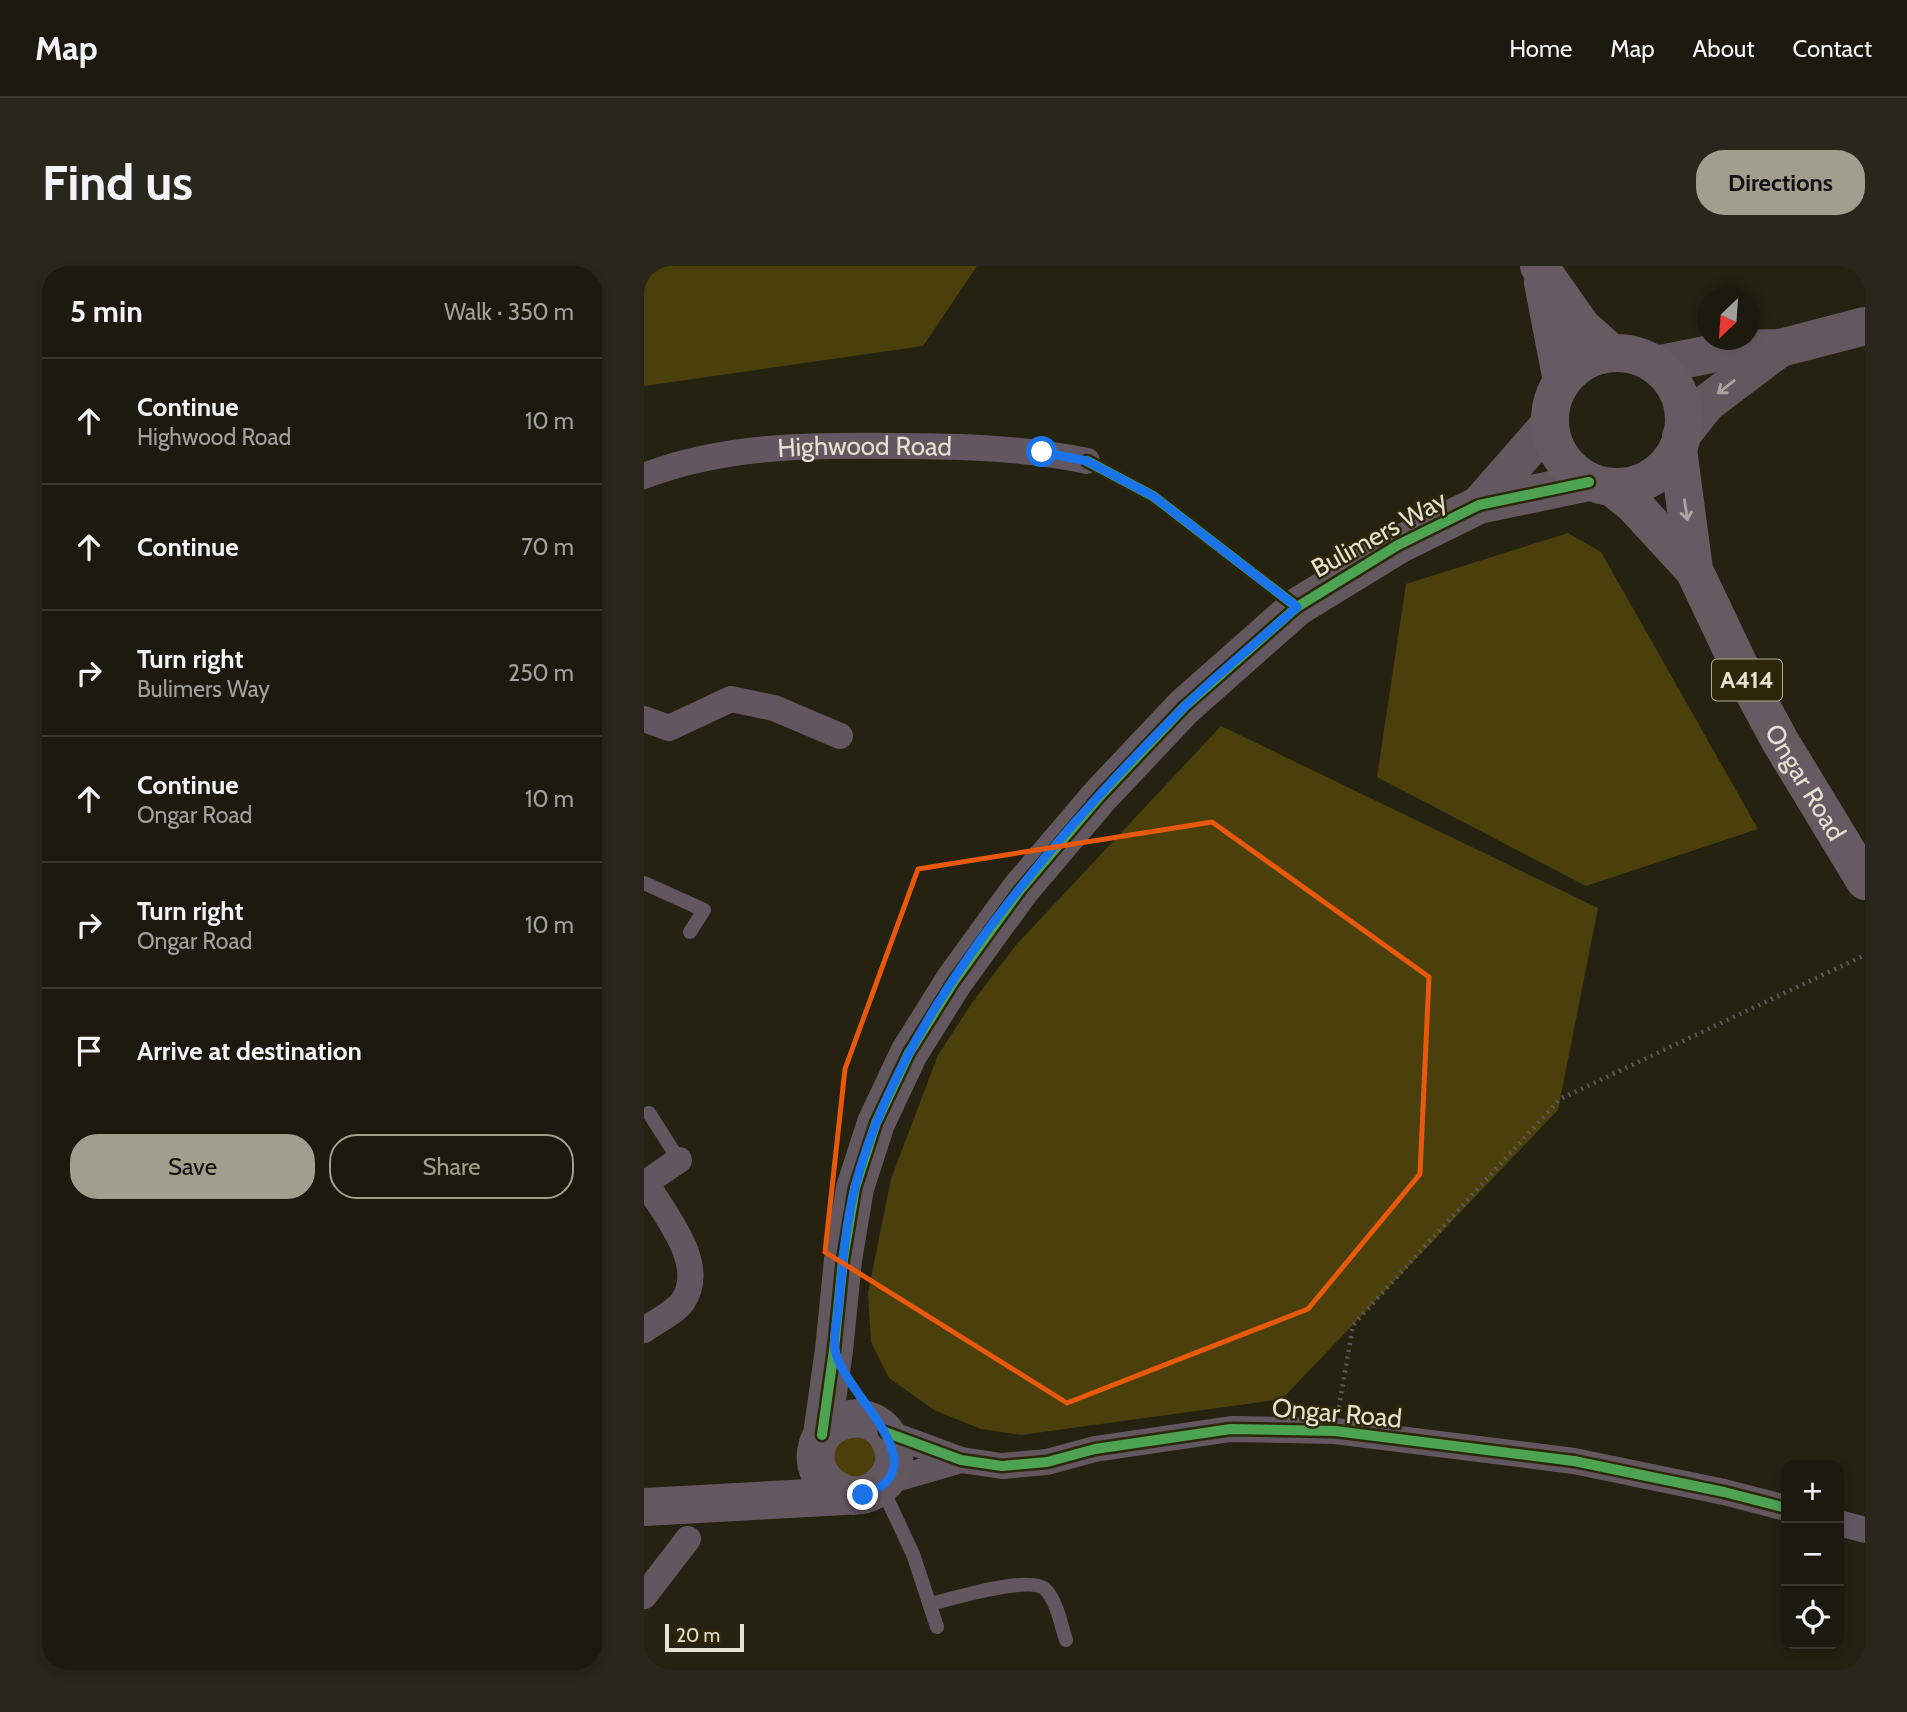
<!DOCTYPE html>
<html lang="en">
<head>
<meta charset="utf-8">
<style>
	body { margin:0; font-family:Cabin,sans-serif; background:#29271c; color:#f1f3f6 }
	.controls { position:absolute; right:21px; bottom:21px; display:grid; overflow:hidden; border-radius:14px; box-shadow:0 4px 10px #0003 }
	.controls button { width:63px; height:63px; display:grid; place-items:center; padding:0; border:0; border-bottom:2px solid #3a382e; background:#1c1a0e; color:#f1f3f6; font:35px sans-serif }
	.compass { position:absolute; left:1053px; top:21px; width:63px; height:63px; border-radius:50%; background:#1c1a0e; box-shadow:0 4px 10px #0003; rotate:205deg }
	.scale { position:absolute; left:21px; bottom:18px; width:79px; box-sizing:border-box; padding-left:7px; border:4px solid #e5e1d0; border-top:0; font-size:19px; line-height:24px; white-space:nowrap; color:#e5e1d0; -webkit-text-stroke:5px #2d270a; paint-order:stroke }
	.stop { position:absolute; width:21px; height:21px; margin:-16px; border:5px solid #1a73e8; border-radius:50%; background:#fff }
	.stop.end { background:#1a73e8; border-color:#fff; box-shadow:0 2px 7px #0008 }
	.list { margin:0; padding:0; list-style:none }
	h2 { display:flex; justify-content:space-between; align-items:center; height:91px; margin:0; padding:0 28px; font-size:30px }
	h2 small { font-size:23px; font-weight:400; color:#a0a19e }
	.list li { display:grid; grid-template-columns:46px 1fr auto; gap:21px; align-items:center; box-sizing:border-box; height:126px; padding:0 28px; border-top:2px solid #3a382e }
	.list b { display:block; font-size:26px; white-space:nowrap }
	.list p { margin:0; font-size:23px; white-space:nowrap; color:#a0a19e }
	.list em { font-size:23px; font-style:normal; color:#a0a19e }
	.actions { display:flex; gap:14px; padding:21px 28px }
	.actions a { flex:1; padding:16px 0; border:2px solid #a29e8e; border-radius:28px; text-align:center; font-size:24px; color:#a29e8e }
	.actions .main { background:#a29e8e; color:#111 }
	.icon { flex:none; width:38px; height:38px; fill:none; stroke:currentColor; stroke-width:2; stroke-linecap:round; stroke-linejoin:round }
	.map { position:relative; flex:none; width:1221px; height:1404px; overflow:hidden; border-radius:28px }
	header { display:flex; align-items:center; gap:42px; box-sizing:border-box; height:98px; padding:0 35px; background:#1c1a0e; border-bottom:2px solid #3a382e }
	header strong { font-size:33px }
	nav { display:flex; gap:38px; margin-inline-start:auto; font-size:24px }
	.intro { display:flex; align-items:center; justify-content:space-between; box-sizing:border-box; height:168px; padding:0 42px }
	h1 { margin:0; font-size:49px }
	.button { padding:18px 32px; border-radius:28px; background:#a29e8e; color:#111; font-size:24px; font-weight:700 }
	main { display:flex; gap:42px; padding:0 42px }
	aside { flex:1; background:#1c1a0e; border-radius:28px; box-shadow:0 4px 10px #0003 }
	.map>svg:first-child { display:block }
	.green { fill:#4b400b }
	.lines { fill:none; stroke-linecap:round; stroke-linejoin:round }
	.path { stroke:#5e5757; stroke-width:4.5; stroke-dasharray:2 5; stroke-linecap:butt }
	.lane { stroke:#625761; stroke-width:14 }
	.street { stroke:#625761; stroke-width:26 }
	.secondary { stroke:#645860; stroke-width:38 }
	.highway { stroke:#685a63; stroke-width:38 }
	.cycleway-casing { stroke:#2d270a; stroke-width:15 }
	.cycleway { stroke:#4ca352; stroke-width:10 }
	.oneway { stroke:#aba39e }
	.oneway2 { stroke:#ada49f }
	.route { stroke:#1a73e8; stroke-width:9 }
	.marked { fill:none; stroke:#e8590c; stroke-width:5; stroke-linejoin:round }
	.labels { text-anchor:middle; stroke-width:5; stroke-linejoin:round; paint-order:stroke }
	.shield { fill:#2d270a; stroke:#aea995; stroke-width:2 }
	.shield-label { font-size:24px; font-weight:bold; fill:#e5e1d0 }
	.street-label { font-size:26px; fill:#e5e1d0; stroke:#2d270a }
</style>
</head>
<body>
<header>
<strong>Map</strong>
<nav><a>Home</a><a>Map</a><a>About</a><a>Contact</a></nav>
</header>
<div class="intro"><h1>Find us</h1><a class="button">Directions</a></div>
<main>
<aside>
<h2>5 min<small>Walk · 350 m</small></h2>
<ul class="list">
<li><svg class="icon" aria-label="ahead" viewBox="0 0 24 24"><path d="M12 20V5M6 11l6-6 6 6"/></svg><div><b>Continue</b><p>Highwood Road</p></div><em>10 m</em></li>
<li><svg class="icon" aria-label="ahead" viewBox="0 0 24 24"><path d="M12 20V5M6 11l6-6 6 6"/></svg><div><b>Continue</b></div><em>70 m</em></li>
<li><svg class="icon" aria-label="right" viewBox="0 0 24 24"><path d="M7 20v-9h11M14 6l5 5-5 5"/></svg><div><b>Turn right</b><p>Bulimers Way</p></div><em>250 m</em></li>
<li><svg class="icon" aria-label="ahead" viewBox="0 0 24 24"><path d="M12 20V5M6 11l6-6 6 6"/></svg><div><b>Continue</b><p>Ongar Road</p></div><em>10 m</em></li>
<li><svg class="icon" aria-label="right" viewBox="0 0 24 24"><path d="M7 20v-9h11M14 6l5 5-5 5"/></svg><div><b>Turn right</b><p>Ongar Road</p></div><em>10 m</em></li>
<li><svg class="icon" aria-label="arrive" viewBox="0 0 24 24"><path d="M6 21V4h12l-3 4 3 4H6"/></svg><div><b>Arrive at destination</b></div></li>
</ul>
<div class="actions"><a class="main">Save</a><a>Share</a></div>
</aside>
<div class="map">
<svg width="1221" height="1404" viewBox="0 0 1221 1404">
	<rect width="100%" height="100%" fill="#252212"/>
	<!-- green -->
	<g class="green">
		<path d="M0,0h333l-54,80 -279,40z"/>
		<path d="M924,267l33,19 157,277 -172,57 -209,-109 29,-193z"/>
		<path d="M577,460l377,182 -40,202 -276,289 -261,36 -40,-6 -47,-19 -45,-32 -18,-36 -3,-49 23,-114 47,-124 36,-55 43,-56z"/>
		<circle cx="211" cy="1191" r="21"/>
	</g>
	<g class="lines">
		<!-- path -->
		<path class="path" d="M695,1141l14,-82 207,-226 305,-144"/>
		<!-- lane -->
		<g class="lane">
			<path d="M0,617l60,27 -14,22"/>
			<path d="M5,847l30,47"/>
			<path d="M238,1222l31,66 24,73"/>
			<path d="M286,1338c22,-5 101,-30 116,-14 11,12 15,35 20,50"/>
		</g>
		<!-- street -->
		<g class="street">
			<path id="s1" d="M0,210c80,-31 167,-31 252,-30 65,0 128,2 191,15"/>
			<path d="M0,453l25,9 62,-29 43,9 66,28"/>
			<path d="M0,918l35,-24"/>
			<path d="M0,1064c11,-8 32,-18 39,-29 25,-37 -19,-87 -37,-118"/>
			<path d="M241,1166l76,28 41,6 45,-4 48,-13 136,-20 104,2 239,30 150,31 62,16"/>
			<path d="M241,1216l76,-22"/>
			<path d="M1195,1257l26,7"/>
			<path d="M0,1330l44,-57"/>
		</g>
		<!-- secondary -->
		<g class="secondary">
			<path d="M1012,99l80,-16 44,-1 85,-22"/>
			<path d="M1037,170l26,-33 73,-55"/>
			<path d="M835,239l70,-80"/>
			<path d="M178,1169l12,-85 9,-90 12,-72 21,-65 33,-70 45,-72 66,-91 80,-94 84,-89 113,-100 101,-62 81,-40 110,-23"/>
			<path d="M0,1241l219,-12c59,-19 25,-96 -26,-72 -10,4 -18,14 -20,24 -7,25 13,45 37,49"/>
		</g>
		<!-- highway -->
		<g class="highway">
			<path d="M895,0l43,61 29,26"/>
			<path d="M899,17l19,98"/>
			<circle cx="973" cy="154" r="67"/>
			<path id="s2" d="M1034,183l16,121 45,95 41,76 85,140"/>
			<path d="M969,222l21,17 60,65"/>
		</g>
		<!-- cycleway casing -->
		<g class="cycleway-casing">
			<g id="cycleway">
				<path d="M443,195l66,35 144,111"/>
				<path d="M241,1166l76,28 41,6 45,-4 48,-13 136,-20 104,2 239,30 150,31 62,16"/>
				<path d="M178,1169l12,-85 9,-90 12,-72 21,-65 33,-70 45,-72 66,-91 80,-94 84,-89 113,-100 101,-62 81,-40 110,-23"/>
			</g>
		</g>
		<!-- cycleway -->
		<use href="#cycleway" class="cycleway"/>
	</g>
	<!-- one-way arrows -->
	<defs><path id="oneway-shaft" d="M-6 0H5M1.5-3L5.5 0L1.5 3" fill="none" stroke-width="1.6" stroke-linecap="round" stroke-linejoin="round" transform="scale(1.75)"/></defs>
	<use class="oneway" href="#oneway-shaft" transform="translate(1082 121) rotate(142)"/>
	<use class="oneway2" href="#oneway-shaft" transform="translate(1042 244) rotate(82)"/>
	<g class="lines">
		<!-- route -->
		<path class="route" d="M219,1229c82,-28 -23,-103 -28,-146 -2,-12 2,-26 3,-38 4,-41 7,-84 17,-124 45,-175 202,-354 328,-479 36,-36 76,-67 114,-101l-144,-111 -66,-35 -45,-9"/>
	</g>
	<!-- marked area -->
	<path class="marked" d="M568,556l217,155 -9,197 -112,135 -241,94 -242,-151 20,-183 73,-200z"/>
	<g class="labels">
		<!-- shield labels -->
		<rect class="shield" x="1068" y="393.5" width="70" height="41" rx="5"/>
		<g class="shield-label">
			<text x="1103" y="422">A414</text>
		</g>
		<!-- street labels -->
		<g class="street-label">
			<text dy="9" stroke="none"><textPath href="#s1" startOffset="224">Highwood Road</textPath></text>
			<text transform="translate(735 268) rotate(-29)" y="9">Bulimers Way</text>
			<text dy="9" stroke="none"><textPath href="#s2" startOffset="362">Ongar Road</textPath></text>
			<text transform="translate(693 1147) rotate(5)" y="9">Ongar Road</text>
		</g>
	</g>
</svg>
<div class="controls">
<button>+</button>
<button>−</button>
<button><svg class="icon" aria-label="locate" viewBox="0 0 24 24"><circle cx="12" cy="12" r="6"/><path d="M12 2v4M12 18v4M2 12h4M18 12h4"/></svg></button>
</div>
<svg class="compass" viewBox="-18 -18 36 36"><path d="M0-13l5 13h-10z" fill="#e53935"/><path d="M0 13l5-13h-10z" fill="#a0a19e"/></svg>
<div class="scale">20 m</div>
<div class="stop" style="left:398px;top:186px"></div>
<div class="stop end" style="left:219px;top:1229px"></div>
</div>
</main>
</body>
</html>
